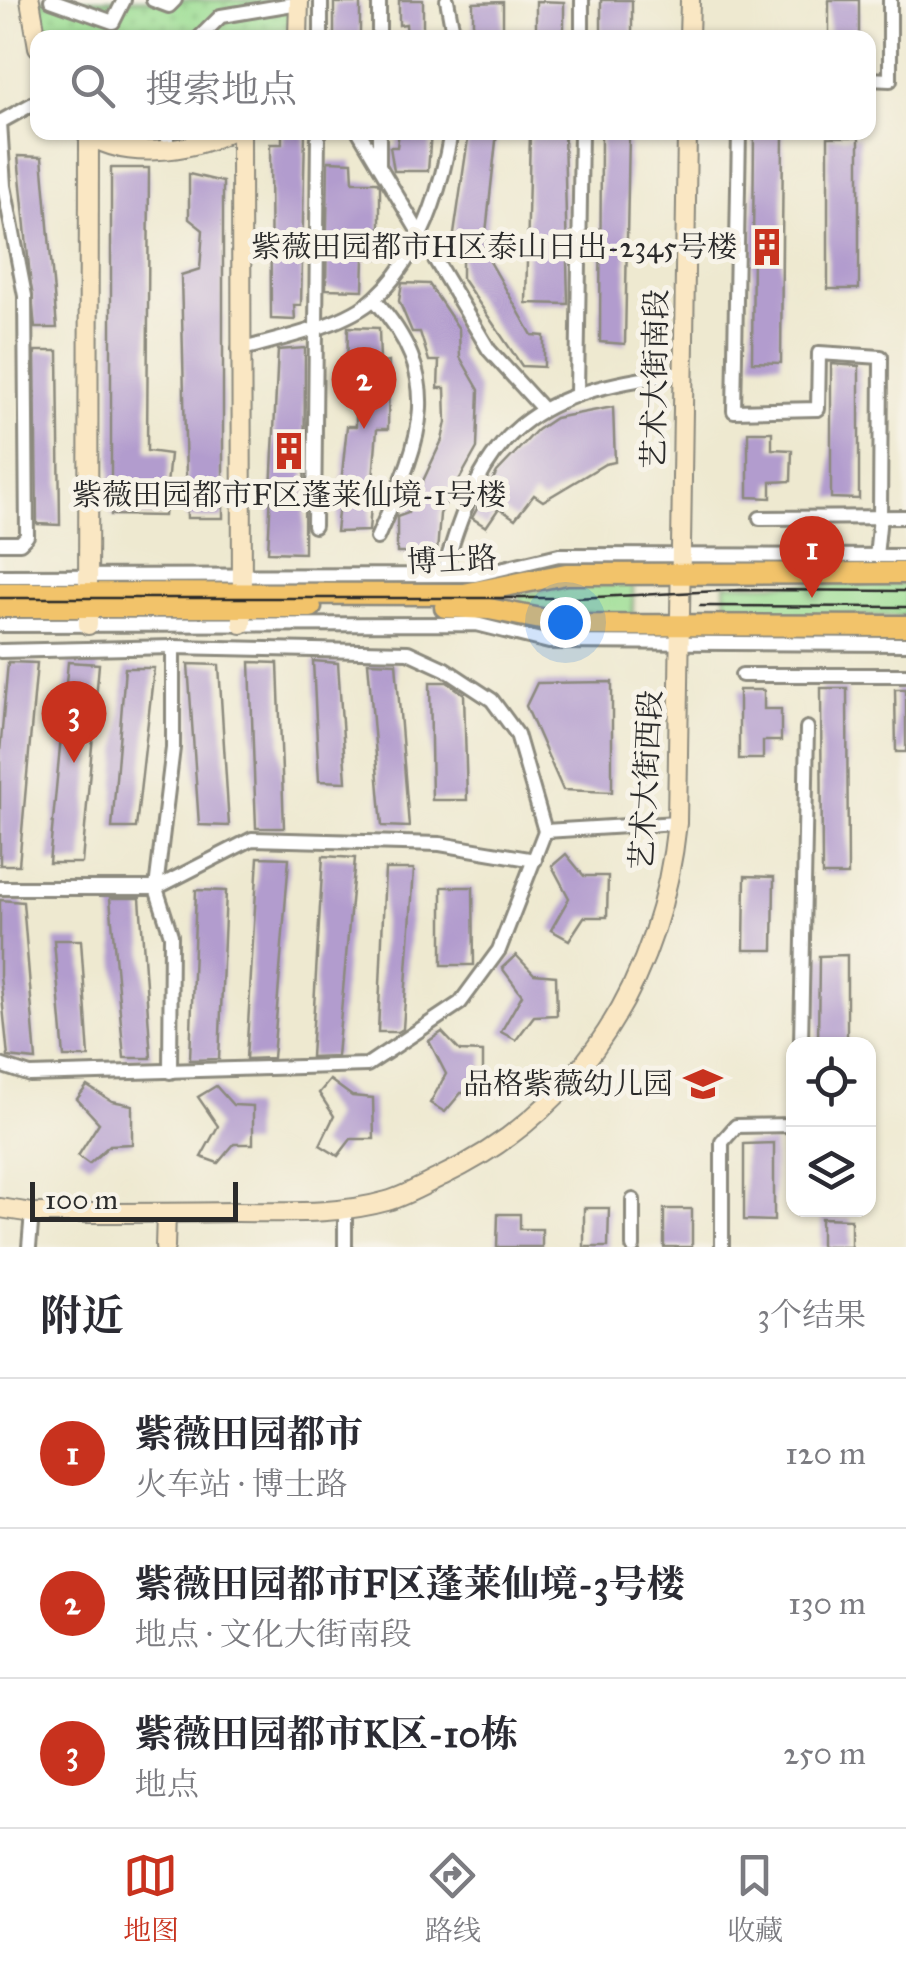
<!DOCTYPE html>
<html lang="zh">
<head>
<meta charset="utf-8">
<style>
	body { margin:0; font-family:"IM FELL Great Primer","Noto Serif SC",serif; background:#f2f2f3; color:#2b2b33 }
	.controls { position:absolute; right:30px; bottom:30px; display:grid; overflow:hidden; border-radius:20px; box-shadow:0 2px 8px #0004 }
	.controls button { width:90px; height:90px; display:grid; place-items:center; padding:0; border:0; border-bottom:2px solid #e1e1e2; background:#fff; color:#2b2b33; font:50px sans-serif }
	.scale { position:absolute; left:30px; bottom:25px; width:208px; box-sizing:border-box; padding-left:10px; border:5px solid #2b2b2b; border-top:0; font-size:28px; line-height:35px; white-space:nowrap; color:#2b2b2b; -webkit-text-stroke:8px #f7f3e8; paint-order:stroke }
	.you { position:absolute; left:565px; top:622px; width:35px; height:35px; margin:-25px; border:8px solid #fff; border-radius:50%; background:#1a73e8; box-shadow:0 0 0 15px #1a73e833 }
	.badge { display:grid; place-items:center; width:65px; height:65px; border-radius:50%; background:#c8321e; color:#fff; font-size:32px; font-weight:700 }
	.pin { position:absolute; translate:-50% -82px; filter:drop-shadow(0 2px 5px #0008) }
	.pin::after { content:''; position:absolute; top:52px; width:35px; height:30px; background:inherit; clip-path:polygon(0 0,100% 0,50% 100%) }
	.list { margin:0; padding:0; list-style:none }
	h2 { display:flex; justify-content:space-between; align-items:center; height:130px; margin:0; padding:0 40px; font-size:42px }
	h2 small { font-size:32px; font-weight:400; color:#7c7c81 }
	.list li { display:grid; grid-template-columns:65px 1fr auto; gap:30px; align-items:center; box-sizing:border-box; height:150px; padding:0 40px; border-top:2px solid #e1e1e2 }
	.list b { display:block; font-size:38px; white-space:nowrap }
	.list p { margin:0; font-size:32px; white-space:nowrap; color:#7c7c81 }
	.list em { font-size:32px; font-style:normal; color:#7c7c81 }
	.icon { flex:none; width:55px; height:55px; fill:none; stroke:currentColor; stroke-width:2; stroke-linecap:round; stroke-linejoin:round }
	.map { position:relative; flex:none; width:906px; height:1247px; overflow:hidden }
	.search { position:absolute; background:#fff; box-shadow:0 2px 8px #0004; left:30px; right:30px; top:30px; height:110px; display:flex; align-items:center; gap:25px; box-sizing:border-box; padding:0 35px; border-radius:20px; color:#7c7c81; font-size:38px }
	.sheet { height:580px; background:#fff }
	nav { display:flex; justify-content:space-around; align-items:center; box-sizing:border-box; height:140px; border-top:2px solid #e1e1e2; background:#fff; font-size:28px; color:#7c7c81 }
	nav a { display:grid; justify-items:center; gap:5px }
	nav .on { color:#c8321e }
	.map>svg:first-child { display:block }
	.green { fill:#9dde94; stroke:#648460; stroke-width:2.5 }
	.park { fill:url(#park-dots); stroke:#648460; stroke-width:2.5 }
	.building { fill:#b29cce }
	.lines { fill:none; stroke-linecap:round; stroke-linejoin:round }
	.street-casing { stroke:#8c8a7e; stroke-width:18 }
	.secondary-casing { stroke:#8c8a7e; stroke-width:22 }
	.primary-casing { stroke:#8c8a7e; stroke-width:25 }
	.street { stroke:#fff; stroke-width:12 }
	.secondary { stroke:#fae7c3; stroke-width:18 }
	.primary { stroke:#f2c36a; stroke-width:20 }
	.tram { stroke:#2b2b2b; stroke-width:2.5 }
	.labels { text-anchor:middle; stroke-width:10; stroke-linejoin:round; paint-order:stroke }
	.poi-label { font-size:30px; fill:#2b2b2b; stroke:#f7f3e8; text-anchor:end }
	.street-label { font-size:30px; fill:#2b2b2b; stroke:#f7f3e8 }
</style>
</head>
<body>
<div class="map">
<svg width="906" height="1247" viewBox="0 0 906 1247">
	<defs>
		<pattern id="park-dots" width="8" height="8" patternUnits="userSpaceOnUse" patternTransform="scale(2.5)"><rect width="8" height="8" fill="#9dde94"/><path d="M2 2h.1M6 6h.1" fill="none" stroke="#87bf80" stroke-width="1.8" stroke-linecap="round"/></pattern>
	</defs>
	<rect width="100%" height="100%" fill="#f7f3e8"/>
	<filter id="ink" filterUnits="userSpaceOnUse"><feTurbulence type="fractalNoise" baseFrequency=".01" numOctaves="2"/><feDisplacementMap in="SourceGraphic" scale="20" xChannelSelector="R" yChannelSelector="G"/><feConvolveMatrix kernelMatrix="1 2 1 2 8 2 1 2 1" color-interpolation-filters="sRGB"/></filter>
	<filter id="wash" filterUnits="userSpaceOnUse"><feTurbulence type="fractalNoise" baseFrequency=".0048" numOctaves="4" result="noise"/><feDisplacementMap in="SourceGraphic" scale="40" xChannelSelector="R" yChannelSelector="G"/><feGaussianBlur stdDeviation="2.25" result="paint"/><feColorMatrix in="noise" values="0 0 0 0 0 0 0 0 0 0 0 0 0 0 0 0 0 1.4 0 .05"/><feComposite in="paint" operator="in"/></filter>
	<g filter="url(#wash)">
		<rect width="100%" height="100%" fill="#eee9d0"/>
		<!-- green -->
		<g class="green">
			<path d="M633,584v32l-113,-7v-16l59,-8z"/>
			<path d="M725,584h181v32h-180z"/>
		</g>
		<!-- park -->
		<path class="park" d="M39,0h252l-4,37 -243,1z"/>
		<g id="blocks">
			<!-- building -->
			<g class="building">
				<path d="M399,0h24v38h-16l-1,-14 -7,1z"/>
				<rect x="601" y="0" width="31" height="38"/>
				<rect x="829" y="0" width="30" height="38"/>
				<path d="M536,1l28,1v36h-28z"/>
				<path d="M503,2v36h-30v-35z"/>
				<rect x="334" y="3" width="26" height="35"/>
				<path d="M282,132h23l-4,173h-7l1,15 -24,-1 -1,-175h12z"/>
				<path d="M399,132h32l-3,39h-34l-4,-24h7z"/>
				<path d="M469,132h28l-13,119 48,84 12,1v31l-22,-1 -60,-88v-37h-9z"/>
				<path d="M530,132h34l4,172 -42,-1z"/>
				<path d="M601,132h28l-4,212 -25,-2z"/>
				<path d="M754,132h29l-2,231 -29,-1z"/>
				<rect x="828" y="137" width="31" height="152"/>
				<path d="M18,156l24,1 15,171h-22z"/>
				<path d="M328,161l24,1 1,20h24l3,4v72h-16l-1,32 -37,-1z"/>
				<path d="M111,168h38l-2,283 23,3 -6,62 -53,-1z"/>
				<path d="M189,174l34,8v336h-36l-6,-243 19,-6 3,-39 -14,-11z"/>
				<path d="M402,283l27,1 30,45 1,28 19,33 -2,58 -37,66 -3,39h-40v-36l11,-4 34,-73 4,-18 -1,-34h-7l1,-27h-10l-9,-29h-8l-13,-31z"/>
				<path d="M348,327l31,1 1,35 9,-1 -1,67h-11l-8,102 -33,1 11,-106h9v-49l-9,-1z"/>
				<path d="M305,348l-1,205 -36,-1 10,-202z"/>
				<path d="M35,351h23l2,174 -23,-1z"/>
				<path d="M831,364l28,2v133l-28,-1z"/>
				<path d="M613,407l2,55 -10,2 -62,37 -9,-6 -19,24 -16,-11 -13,19 -14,-9 25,-46 40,-42 18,-12z"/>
				<path d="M748,432h24v17l20,1 -1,31 -20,1v16l-23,-1z"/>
				<path d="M313,661l25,2 8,119 -27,-1z"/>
				<path d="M8,662l29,1 -18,202h-19v-113z"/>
				<path d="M68,662l31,2 -17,199h-33z"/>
				<path d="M250,662l28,1 6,165h-28z"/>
				<path d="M368,662l28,1 13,164 -27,-1z"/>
				<path d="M188,664l31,1 10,161 -30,-1z"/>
				<path d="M125,668h29l-18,160h-24z"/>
				<path d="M430,682h17l17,12 3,106h-35z"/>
				<path d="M612,682v110l-49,-2 -37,-84 11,-23z"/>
				<path d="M821,688h26l1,187h-26z"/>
				<path d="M895,689h11v63h-10z"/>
				<path d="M739,690h25v19h17v32h-18v18h-24z"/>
				<path d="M566,854l18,22h24l-1,41h-23l-15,23 -18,-10 18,-32 -17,-32z"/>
				<path d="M323,856l32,2 -18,198 -26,1z"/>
				<path d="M258,857l31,1 -16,200 -27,1z"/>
				<path d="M385,869h29l-11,160 -5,3h-20z"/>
				<path d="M745,876l29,1 -1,73h-29z"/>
				<path d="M442,887h31l1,78h-32z"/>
				<path d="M196,890l30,1 -7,168 -29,1z"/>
				<path d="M110,898h30l11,160h-27z"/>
				<path d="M0,900l23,2 13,158 -28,-3 -8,-81z"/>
				<path d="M54,940h27l8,117h-25z"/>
				<path d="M516,955l18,19 22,2 1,39 -23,1 -18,24 -15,-8 21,-37 -20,-27z"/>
				<path d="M847,955v89h-29l1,-88z"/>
				<path d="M442,1032l18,19 23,1v40l-22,1 -16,19 -15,-9 16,-29 -17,-33z"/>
				<path d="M330,1080l22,16 21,2 1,41h-23l-13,17 -18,-11 14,-29 -15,-23z"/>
				<path d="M87,1086l25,15 20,4v39l-22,1 -21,19 -11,-8 21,-33 -22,-24z"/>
				<path d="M216,1086l17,19 20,1v38h-19l-16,19 -17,-6 17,-31 -20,-29z"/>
				<path d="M774,1143v78l-30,-1v-76z"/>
				<path d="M584,1208h25l-1,39h-24z"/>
				<rect x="664" y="1209" width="28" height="38"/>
				<path d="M498,1214h22v15h22v18h-45z"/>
				<path d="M821,1218l30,1v28h-30z"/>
			</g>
		</g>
	</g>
	<g filter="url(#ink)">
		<use href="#blocks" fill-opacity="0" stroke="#8c8a7e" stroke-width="2.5"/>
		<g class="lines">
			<!-- street casing -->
			<g class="street-casing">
				<g id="street">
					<path d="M51,0l62,22 11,-22"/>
					<path d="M153,0l16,6 6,-6"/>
					<path d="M447,0l7,38"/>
					<path d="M199,38l22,-22 78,-13"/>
					<path d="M321,38v-38"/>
					<path d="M379,38v-38"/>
					<path d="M582,38v-38"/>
					<path d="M868,79l22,1v-80"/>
					<path d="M359,132l130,218 52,57"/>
					<path d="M739,132l-5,279 84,-2 1,-56 62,4 -1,160 -4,39"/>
					<path d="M167,150v-18"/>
					<path d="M379,165v-33"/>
					<path d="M374,299c77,86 43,147 3,239"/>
					<path d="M239,350c39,-11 106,-24 136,-52 45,-41 66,-107 76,-166"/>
					<path d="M577,393l4,-261"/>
					<path d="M760,518l146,-1"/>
					<path d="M314,526l4,-394"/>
					<path d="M0,543h20l7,-7 -2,-240 -21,-110 -4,-64 38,-21"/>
					<path d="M443,575c42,-150 87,-182 239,-202"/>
					<path d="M0,576l475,-1 84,-20 347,1"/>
					<path d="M0,625l476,-1 73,18 357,2"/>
					<path d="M0,651l173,-4 235,5 37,17 47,31 25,34 28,97 -46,119 -39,53 -93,62 -337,10 -30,-10"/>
					<path d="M742,675h164"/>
					<path d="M545,831l132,-8"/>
					<path d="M0,888h156l96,-49 188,5 95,16"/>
					<path d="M801,1044l6,-316"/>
					<path d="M170,1072l1,-137 -15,-47 17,-140v-101"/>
					<path d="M29,1247l3,-34"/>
					<path d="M345,1247v-39"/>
					<path d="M633,1247v-47"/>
					<path d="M722,1247v-105l14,-16 58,-1"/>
				</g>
			</g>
			<!-- secondary casing -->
			<g class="secondary-casing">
				<g id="secondary">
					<path d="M30,0l8,47"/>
					<path d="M298,38l1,-38"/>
					<path d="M689,38l1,-38"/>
					<path d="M85,132c37,29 104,20 144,0"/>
					<path d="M241,132l1,492"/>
					<path d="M88,625l1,-488"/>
					<path d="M0,1208l32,5c68,0 136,0 204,-1 49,0 102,3 151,-11 18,-5 37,-16 55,-25 142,-67 219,-201 235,-353l10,-691"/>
					<path d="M165,1247l1,-34"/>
				</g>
			</g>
			<!-- primary casing -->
			<g class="primary-casing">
				<g id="primary">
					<path d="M0,593l464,1 102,-20 340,-1"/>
					<path d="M0,607h311"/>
					<path d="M445,607l44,2 83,16 334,1"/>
				</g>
			</g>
			<!-- street -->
			<use href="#street" class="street"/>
			<!-- secondary -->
			<use href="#secondary" class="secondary"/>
			<!-- primary -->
			<use href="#primary" class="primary"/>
			<!-- tram -->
			<g class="tram">
				<path d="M0,598h575l165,-8 166,1"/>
				<path d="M700,606l206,1"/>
			</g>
		</g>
	</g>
	<!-- icons -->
	<defs>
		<g id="building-bare" transform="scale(3)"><path d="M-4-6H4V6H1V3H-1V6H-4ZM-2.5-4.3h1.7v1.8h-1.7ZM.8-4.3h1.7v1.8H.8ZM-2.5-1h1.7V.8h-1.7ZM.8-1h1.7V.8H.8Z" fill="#c8321e" stroke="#f7f3e8" stroke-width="2.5" paint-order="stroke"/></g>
		<g id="school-bare" transform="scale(3)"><path d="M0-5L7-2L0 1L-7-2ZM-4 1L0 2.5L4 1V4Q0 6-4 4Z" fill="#c8321e" stroke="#f7f3e8" stroke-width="2.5" paint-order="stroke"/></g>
	</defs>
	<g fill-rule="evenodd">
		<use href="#building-bare" x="767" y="247"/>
		<use href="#building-bare" x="289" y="451"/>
		<use href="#school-bare" x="703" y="1084"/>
	</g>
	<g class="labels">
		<!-- poi labels -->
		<g class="poi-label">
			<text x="737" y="257">紫薇田园都市H区泰山日出-2345号楼</text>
			<text x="289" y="505" text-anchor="middle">紫薇田园都市F区蓬莱仙境-1号楼</text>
			<text x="673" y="1094">品格紫薇幼儿园</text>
		</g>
		<!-- street labels -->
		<g class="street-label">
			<text transform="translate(655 379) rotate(-89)" y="10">艺术大街南段</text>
			<text transform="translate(452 560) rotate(-3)" y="10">博士路</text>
			<text transform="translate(646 780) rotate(-87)" y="10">艺术大街西段</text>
		</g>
	</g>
</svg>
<div class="controls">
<button><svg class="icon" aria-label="locate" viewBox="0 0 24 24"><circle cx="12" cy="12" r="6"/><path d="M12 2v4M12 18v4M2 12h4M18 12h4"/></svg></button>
<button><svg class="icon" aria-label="layers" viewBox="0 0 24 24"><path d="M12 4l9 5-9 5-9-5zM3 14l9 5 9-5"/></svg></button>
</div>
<div class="scale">100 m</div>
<div class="you"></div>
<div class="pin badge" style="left:812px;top:598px">1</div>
<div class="pin badge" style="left:364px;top:429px">2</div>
<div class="pin badge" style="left:74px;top:763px">3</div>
<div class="search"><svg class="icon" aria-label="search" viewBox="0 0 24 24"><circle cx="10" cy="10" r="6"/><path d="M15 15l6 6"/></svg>搜索地点</div>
</div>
<section class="sheet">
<h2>附近<small>3个结果</small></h2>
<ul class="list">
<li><span class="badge">1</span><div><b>紫薇田园都市</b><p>火车站 · 博士路</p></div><em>120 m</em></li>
<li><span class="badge">2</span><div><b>紫薇田园都市F区蓬莱仙境-3号楼</b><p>地点 · 文化大街南段</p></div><em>130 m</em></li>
<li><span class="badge">3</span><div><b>紫薇田园都市K区-10栋</b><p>地点</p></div><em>250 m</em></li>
</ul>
</section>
<nav>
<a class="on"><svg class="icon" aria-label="map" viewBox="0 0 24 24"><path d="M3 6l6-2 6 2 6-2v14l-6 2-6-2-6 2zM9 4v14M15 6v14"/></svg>地图</a>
<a><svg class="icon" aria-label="directions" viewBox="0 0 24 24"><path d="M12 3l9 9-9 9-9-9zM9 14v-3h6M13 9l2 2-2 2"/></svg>路线</a>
<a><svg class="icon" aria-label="saved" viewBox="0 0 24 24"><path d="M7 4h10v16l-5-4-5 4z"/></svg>收藏</a>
</nav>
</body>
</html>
